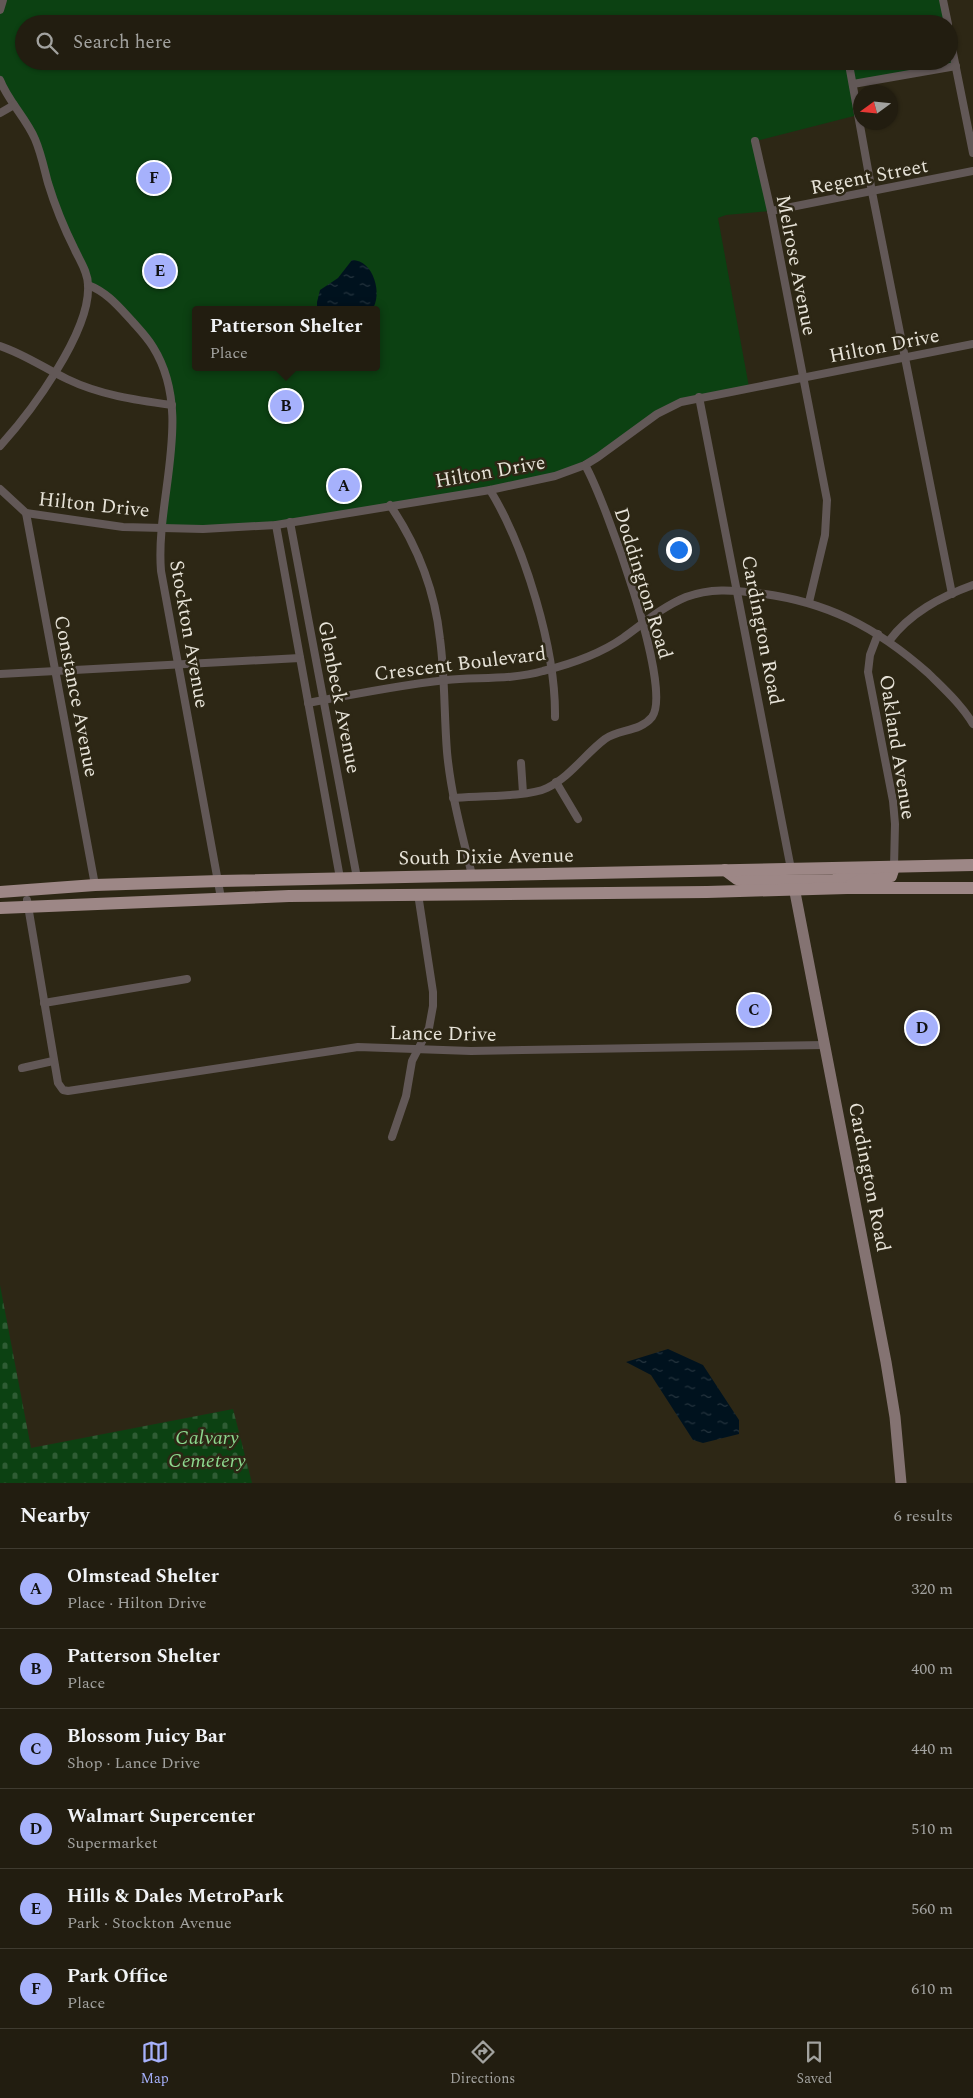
<!DOCTYPE html>
<html lang="en">
<head>
<meta charset="utf-8">
<style>
	body { margin:0; font-family:Spectral,serif; background:#2a2619; color:#f1f3f6 }
	.compass { position:absolute; left:853px; top:85px; width:45px; height:45px; border-radius:50%; background:#221d10; box-shadow:0 1px 4px #0004; rotate:255deg }
	.you { position:absolute; left:678px; top:549px; width:18px; height:18px; margin:-12px; border:4px solid #fff; border-radius:50%; background:#1a73e8; box-shadow:0 0 0 8px #1a73e833 }
	.badge { display:grid; place-items:center; width:32px; height:32px; border-radius:50%; background:#a6b1fc; color:#111; font-size:16px; font-weight:700 }
	.pin { position:absolute; translate:-50% -50%; border:2px solid #fff; box-shadow:0 1px 5px #0006 }
	.popup { position:absolute; left:192px; top:306px; width:188px; height:65px; box-sizing:border-box; display:grid; place-content:center; border-radius:5px; background:#221d10; filter:drop-shadow(0 1px 4px #0005); font-size:16px; white-space:nowrap; color:#a2a29f }
	.popup b { font-size:19px; color:#f1f3f6 }
	.popup::after { content:''; position:absolute; left:50%; top:100%; margin-left:-10px; border:10px solid transparent; border-top-color:#221d10 }
	.list { margin:0; padding:0; list-style:none }
	h2 { display:flex; justify-content:space-between; align-items:center; height:65px; margin:0; padding:0 20px; font-size:21px }
	h2 small { font-size:16px; font-weight:400; color:#a2a29f }
	.list li { display:grid; grid-template-columns:32px 1fr auto; gap:15px; align-items:center; box-sizing:border-box; height:80px; padding:0 20px; border-top:1px solid #3f3b30 }
	.list b { display:block; font-size:19px; white-space:nowrap }
	.list p { margin:0; font-size:16px; white-space:nowrap; color:#a2a29f }
	.list em { font-size:16px; font-style:normal; color:#a2a29f }
	.icon { flex:none; width:28px; height:28px; fill:none; stroke:currentColor; stroke-width:2; stroke-linecap:round; stroke-linejoin:round }
	.map { position:relative; flex:none; width:973px; height:1483px; overflow:hidden }
	.search { position:absolute; background:#221d10; box-shadow:0 1px 4px #0004; left:15px; right:15px; top:15px; height:55px; display:flex; align-items:center; gap:12px; box-sizing:border-box; padding:0 18px; border-radius:28px; color:#a2a29f; font-size:19px }
	.sheet { height:545px; background:#221d10 }
	nav { display:flex; justify-content:space-around; align-items:center; box-sizing:border-box; height:70px; border-top:1px solid #3f3b30; background:#221d10; font-size:14px; color:#a2a29f }
	nav a { display:grid; justify-items:center; gap:2px }
	nav .on { color:#a6b1fc }
	.map>svg:first-child { display:block }
	.green { fill:#0c4112; fill-rule:evenodd }
	.cemetery { fill:url(#cemetery-stones) }
	.water { fill:url(#water-ripples) }
	.lines { fill:none; stroke-linecap:round; stroke-linejoin:round }
	.street { stroke:#625857; stroke-width:8 }
	.secondary { stroke:#847372; stroke-width:11 }
	.primary { stroke:#9d8786; stroke-width:12 }
	.labels { text-anchor:middle; stroke-width:5; stroke-linejoin:round; paint-order:stroke }
	.street-label { font-size:20px; fill:#e7e3d8; stroke:#2d2715 }
	.park-label { font-size:20px; font-style:italic; fill:#8dd98f; stroke:#2d2715 }
</style>
</head>
<body>
<div class="map">
<svg width="973" height="1483" viewBox="0 0 973 1483">
	<defs>
		<pattern id="cemetery-stones" width="16" height="16" patternUnits="userSpaceOnUse" patternTransform="scale(1.25)"><rect width="16" height="16" fill="#0c4112"/><path d="M2 7V4a2 2 0 0 1 4 0v3zM10 15v-3a2 2 0 0 1 4 0v3z" fill="#2f5c34"/></pattern>
		<pattern id="water-ripples" width="26" height="14" patternUnits="userSpaceOnUse" patternTransform="scale(1.25)"><rect width="26" height="14" fill="#00121e"/><path d="M2 4q2-2 4 0t4 0M15 11q2-2 4 0t4 0" fill="none" stroke="#25343e"/></pattern>
	</defs>
	<rect width="100%" height="100%" fill="#2d2715"/>
	<!-- green -->
	<path class="green" d="M3,0h940l5,24h-924v37h925v-28l7,33 -102,18 4,31 -102,26 15,70 -45,4 -8,3 31,169 -68,15 -62,41 -64,33 -279,49 -115,3 12,-111 -9,-48 -36,-53 -40,-31 -24,-56 -26,-81 -38,-68v-70zM196,310h180v57h-180z"/>
	<!-- cemetery -->
	<path class="cemetery" d="M0,1285l31,163 202,-39 19,74h-252z"/>
	<!-- water -->
	<g class="water">
		<path d="M352,260c22,0 31,35 20,50h-55v-8l3,-12 18,-12z"/>
		<path d="M668,1349l35,16 36,55v14l-36,9 -10,-3 -42,-65 -25,-13z"/>
	</g>
	<g class="lines">
		<!-- street -->
		<g class="street">
			<path d="M943,0l5,24"/>
			<path d="M0,10l3,-10"/>
			<path d="M949,33l24,120"/>
			<path d="M850,70l22,122 80,402"/>
			<path d="M0,80c8,21 26,38 35,59 6,14 9,29 13,44 7,23 16,45 27,67 5,11 13,22 13,35 3,47 -58,128 -88,161"/>
			<path d="M853,84l103,-18"/>
			<path d="M0,113l14,-8"/>
			<path d="M755,141l16,70 56,289 -2,35 -16,67"/>
			<path d="M771,211l202,-40"/>
			<path d="M88,285c19,7 31,22 44,36 7,8 15,16 21,26 42,67 2,151 8,224l60,327"/>
			<path d="M0,346c24,8 44,22 67,33 33,16 68,21 105,26"/>
			<path d="M699,397l92,472"/>
			<path d="M0,489l26,24 97,14 80,2 73,-4 214,-35 65,-14 30,-11 13,-8 59,-43 24,-12 292,-58"/>
			<path d="M490,490c35,57 66,160 65,227"/>
			<path d="M390,505c27,40 45,86 50,134 5,37 4,76 7,113 4,43 15,82 25,123"/>
			<path d="M26,513l69,372"/>
			<path d="M290,522l67,356"/>
			<path d="M276,525l64,353"/>
			<path d="M878,634l-8,21 -2,17 25,129 2,23 -1,43"/>
			<path d="M889,641c21,-28 51,-44 84,-56"/>
			<path d="M0,674l300,-16"/>
			<path d="M308,703c46,-9 92,-18 138,-23 32,-3 66,0 97,-9 28,-7 57,-17 80,-33 21,-15 39,-31 63,-41 24,-9 47,-7 71,-4 69,8 119,34 171,80 16,16 33,31 45,51"/>
			<path d="M521,763l2,30"/>
			<path d="M556,782l22,37"/>
			<path d="M453,798c23,-2 76,-1 94,-10 23,-11 38,-34 58,-49 14,-10 35,-7 47,-22 22,-29 -48,-219 -67,-252"/>
			<path d="M27,900l31,183 5,7 5,1 290,-44 113,4 354,-6"/>
			<path d="M44,1003l143,-24"/>
			<path d="M22,1068l31,-7"/>
			<path d="M392,1137l14,-41 6,-35 17,-33 4,-22v-14l-15,-98"/>
		</g>
		<!-- secondary -->
		<path class="secondary" d="M793,882l93,480 9,55 6,66"/>
		<!-- primary -->
		<g class="primary">
			<path d="M725,870l12,9 13,2 84,-1 17,-5 10,-6"/>
			<path d="M849,886l16,-8 26,-2 3,-9"/>
			<path d="M0,892l95,-7 124,-4 754,-16"/>
			<path d="M0,908l289,-12 418,-4 140,-4h126"/>
		</g>
	</g>
	<g class="labels">
		<!-- street labels -->
		<g class="street-label">
			<text transform="translate(869 176) rotate(-11)" y="7">Regent Street</text>
			<text transform="translate(797 265) rotate(79)" y="7">Melrose Avenue</text>
			<text transform="translate(884 345) rotate(-11)" y="7">Hilton Drive</text>
			<text transform="translate(490 471) rotate(-10)" y="7">Hilton Drive</text>
			<text transform="translate(94 504) rotate(6)" y="7">Hilton Drive</text>
			<text transform="translate(644 583) rotate(73)" y="7">Doddington Road</text>
			<text transform="translate(763 630) rotate(79)" y="7">Cardington Road</text>
			<text transform="translate(190 634) rotate(80)" y="7">Stockton Avenue</text>
			<text transform="translate(460 663) rotate(-7)" y="7">Crescent Boulevard</text>
			<text transform="translate(77 696) rotate(79)" y="7">Constance Avenue</text>
			<text transform="translate(340 697) rotate(79)" y="7">Glenbeck Avenue</text>
			<text transform="translate(898 747) rotate(81)" y="7">Oakland Avenue</text>
			<text transform="translate(486 856) rotate(-1)" y="7">South Dixie Avenue</text>
			<text transform="translate(443 1033) rotate(1)" y="7">Lance Drive</text>
			<text transform="translate(870 1177) rotate(79)" y="7">Cardington Road</text>
		</g>
		<!-- park labels -->
		<g class="park-label">
			<text x="207" y="1444">Calvary<tspan x="207" dy="23">Cemetery</tspan></text>
		</g>
	</g>
</svg>
<svg class="compass" viewBox="-18 -18 36 36"><path d="M0-13l5 13h-10z" fill="#e53935"/><path d="M0 13l5-13h-10z" fill="#a2a29f"/></svg>
<div class="you"></div>
<div class="pin badge" style="left:344px;top:486px">A</div>
<div class="pin badge" style="left:286px;top:406px">B</div>
<div class="popup"><b>Patterson Shelter</b>Place</div>
<div class="pin badge" style="left:754px;top:1010px">C</div>
<div class="pin badge" style="left:922px;top:1028px">D</div>
<div class="pin badge" style="left:160px;top:271px">E</div>
<div class="pin badge" style="left:154px;top:178px">F</div>
<div class="search"><svg class="icon" aria-label="search" viewBox="0 0 24 24"><circle cx="10" cy="10" r="6"/><path d="M15 15l6 6"/></svg>Search here</div>
</div>
<section class="sheet">
<h2>Nearby<small>6 results</small></h2>
<ul class="list">
<li><span class="badge">A</span><div><b>Olmstead Shelter</b><p>Place · Hilton Drive</p></div><em>320 m</em></li>
<li><span class="badge">B</span><div><b>Patterson Shelter</b><p>Place</p></div><em>400 m</em></li>
<li><span class="badge">C</span><div><b>Blossom Juicy Bar</b><p>Shop · Lance Drive</p></div><em>440 m</em></li>
<li><span class="badge">D</span><div><b>Walmart Supercenter</b><p>Supermarket</p></div><em>510 m</em></li>
<li><span class="badge">E</span><div><b>Hills &amp; Dales MetroPark</b><p>Park · Stockton Avenue</p></div><em>560 m</em></li>
<li><span class="badge">F</span><div><b>Park Office</b><p>Place</p></div><em>610 m</em></li>
</ul>
</section>
<nav>
<a class="on"><svg class="icon" aria-label="map" viewBox="0 0 24 24"><path d="M3 6l6-2 6 2 6-2v14l-6 2-6-2-6 2zM9 4v14M15 6v14"/></svg>Map</a>
<a><svg class="icon" aria-label="directions" viewBox="0 0 24 24"><path d="M12 3l9 9-9 9-9-9zM9 14v-3h6M13 9l2 2-2 2"/></svg>Directions</a>
<a><svg class="icon" aria-label="saved" viewBox="0 0 24 24"><path d="M7 4h10v16l-5-4-5 4z"/></svg>Saved</a>
</nav>
</body>
</html>
